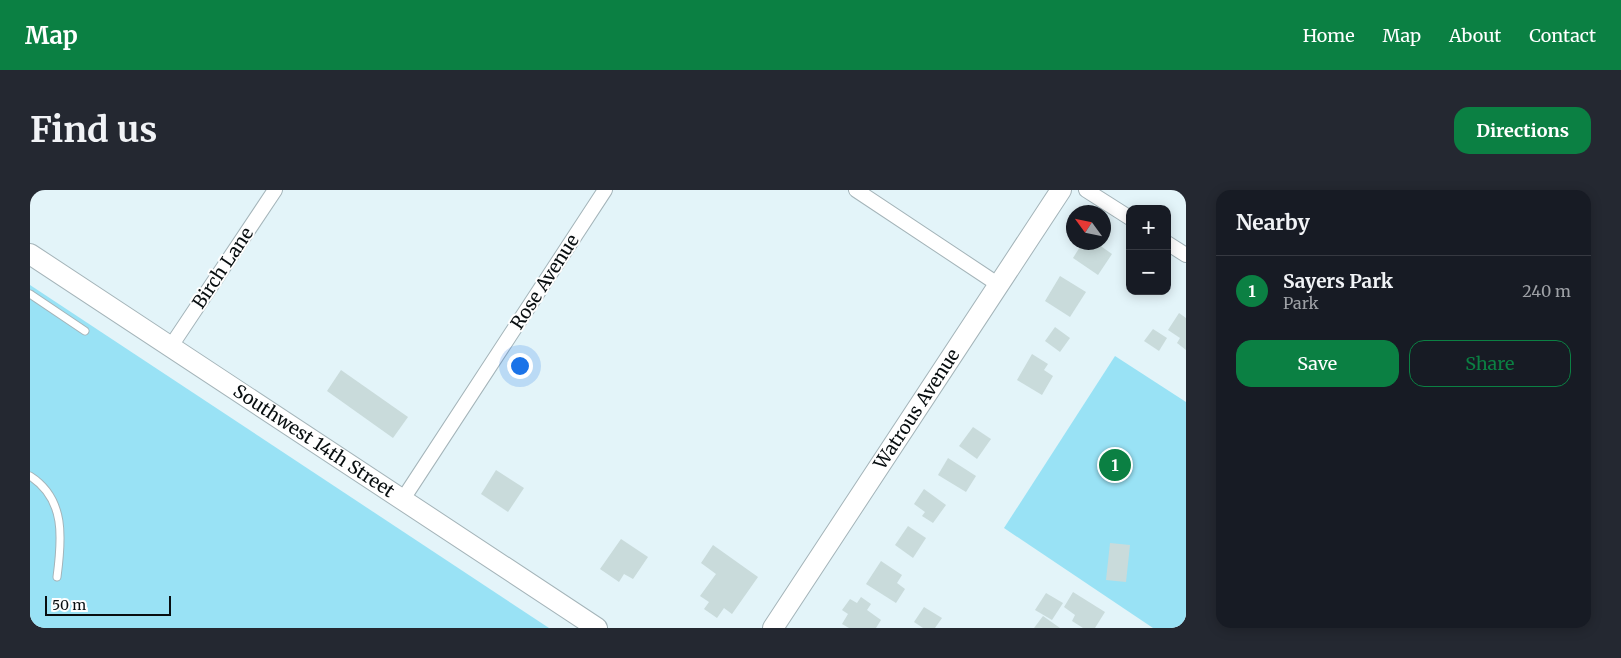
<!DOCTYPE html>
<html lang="en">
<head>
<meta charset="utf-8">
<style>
	body { margin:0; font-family:Merriweather,serif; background:#242831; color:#f1f3f6 }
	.controls { position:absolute; right:15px; top:15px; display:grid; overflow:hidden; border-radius:10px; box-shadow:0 2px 12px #0003 }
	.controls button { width:45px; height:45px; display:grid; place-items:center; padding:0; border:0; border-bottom:1px solid #363941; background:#171b24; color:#f1f3f6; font:25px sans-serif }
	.compass { position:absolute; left:1036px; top:15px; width:45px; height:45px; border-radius:50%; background:#171b24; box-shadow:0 2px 12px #0003; rotate:303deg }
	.scale { position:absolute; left:15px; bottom:12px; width:126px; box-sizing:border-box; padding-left:5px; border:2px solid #080e10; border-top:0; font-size:14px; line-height:18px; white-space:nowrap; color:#080e10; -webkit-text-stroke:4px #fefefe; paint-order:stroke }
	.you { position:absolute; left:489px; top:175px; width:18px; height:18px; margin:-12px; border:4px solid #fff; border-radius:50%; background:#1a73e8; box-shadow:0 0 0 8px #1a73e833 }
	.badge { display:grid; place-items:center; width:32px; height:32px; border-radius:50%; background:#0b8043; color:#fff; font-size:16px; font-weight:700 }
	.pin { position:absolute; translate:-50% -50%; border:2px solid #fff; box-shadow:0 1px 5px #0006 }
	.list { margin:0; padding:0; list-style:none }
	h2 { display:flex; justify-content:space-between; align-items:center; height:65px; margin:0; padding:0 20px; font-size:21px }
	h2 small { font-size:16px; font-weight:400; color:#9ea1a6 }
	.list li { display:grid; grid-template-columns:32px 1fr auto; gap:15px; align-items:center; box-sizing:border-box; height:70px; padding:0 20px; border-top:1px solid #363941 }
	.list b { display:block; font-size:19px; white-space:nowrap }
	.list p { margin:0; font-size:16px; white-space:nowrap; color:#9ea1a6 }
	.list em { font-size:16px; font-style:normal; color:#9ea1a6 }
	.actions { display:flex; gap:10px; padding:15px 20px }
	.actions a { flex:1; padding:11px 0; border:1px solid #0b8043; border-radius:15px; text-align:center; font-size:18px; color:#0b8043 }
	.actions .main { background:#0b8043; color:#fff }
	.map { position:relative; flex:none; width:1156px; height:438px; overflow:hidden; border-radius:15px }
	header { display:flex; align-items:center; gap:30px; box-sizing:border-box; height:70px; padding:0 25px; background:#0b8043; color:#fff }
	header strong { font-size:24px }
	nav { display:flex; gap:28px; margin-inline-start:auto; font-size:18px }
	.intro { display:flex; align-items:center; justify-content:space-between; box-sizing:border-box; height:120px; padding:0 30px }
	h1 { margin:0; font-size:35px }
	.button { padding:12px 22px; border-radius:15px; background:#0b8043; color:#fff; font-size:18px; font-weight:700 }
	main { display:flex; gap:30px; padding:0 30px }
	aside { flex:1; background:#171b24; border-radius:15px; box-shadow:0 2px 12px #0003 }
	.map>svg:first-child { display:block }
	.green { fill:#99e2f5 }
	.building { fill:#c9dbdb }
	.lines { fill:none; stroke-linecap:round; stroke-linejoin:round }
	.lane-casing { stroke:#a4b4b9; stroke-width:9 }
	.street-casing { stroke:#a4b4b9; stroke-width:16 }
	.secondary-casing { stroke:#a4b4b9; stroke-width:22 }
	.lane { stroke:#fff; stroke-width:7 }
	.street { stroke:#fff; stroke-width:14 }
	.secondary { stroke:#fff; stroke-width:20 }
	.labels { text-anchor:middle; stroke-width:4; stroke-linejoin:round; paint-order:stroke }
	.street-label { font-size:18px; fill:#080e10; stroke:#fefefe }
</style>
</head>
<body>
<header>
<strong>Map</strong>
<nav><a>Home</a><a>Map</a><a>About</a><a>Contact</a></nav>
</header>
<div class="intro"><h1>Find us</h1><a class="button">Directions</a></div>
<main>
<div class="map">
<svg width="1156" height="438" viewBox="0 0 1156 438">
	<rect width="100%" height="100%" fill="#e3f4f9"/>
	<!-- green -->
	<g class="green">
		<path d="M0,95l519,343h-519z"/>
		<path d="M1085,166l71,46v226h-33l-149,-100z"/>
	</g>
	<!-- building -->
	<g class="building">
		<path d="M1053,52h12l17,12 -14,21 -25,-17z"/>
		<path d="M1030,86l26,16 -16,25 -25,-16z"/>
		<path d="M1149,123l7,5v32l-9,-7 3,-5 -12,-8z"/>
		<path d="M1025,137l15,11 -10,14 -15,-11z"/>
		<path d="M1123,139l14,9 -8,13 -15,-10z"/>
		<path d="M1002,164l16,10 -4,6 9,6 -11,19 -25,-15z"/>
		<path d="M311,180l67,47 -15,21 -66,-47z"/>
		<path d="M943,237l18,12 -14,20 -18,-13z"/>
		<path d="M918,268l28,18 -10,16 -28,-17z"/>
		<path d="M466,280l28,18 -16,24 -27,-18z"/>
		<path d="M894,299l22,16 -13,18 -11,-7 3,-4 -11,-8z"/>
		<path d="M878,336l18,12 -13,20 -18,-13z"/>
		<path d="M591,349l27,18 -15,22 -9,-5 -5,8 -19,-13z"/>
		<path d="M1080,353l20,2 -4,37 -20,-2z"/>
		<path d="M683,355l45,32 -26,37 -8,-6 -7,10 -13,-9 5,-7 -9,-6 16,-22 -15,-11z"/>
		<path d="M851,371l21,14 -5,8 8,6 -9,14 -30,-19z"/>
		<path d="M1043,402l32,20 -10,16h-12l-11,-7 3,-6 -11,-8z"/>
		<path d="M1016,403l17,10 -11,17 -17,-10z"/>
		<path d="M831,407l10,7 -4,6 14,10 -5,8h-27l-7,-4 6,-10 -6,-4 8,-11 7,4z"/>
		<path d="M894,417l18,11 -7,10h-12l-9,-6z"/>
		<path d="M1013,426l17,12h-26z"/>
	</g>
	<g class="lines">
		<!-- lane casing -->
		<g class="lane-casing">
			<g id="lane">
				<path d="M0,104l55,37"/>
				<path d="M0,286c36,23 32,63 27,101"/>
			</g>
		</g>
		<!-- street casing -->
		<g class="street-casing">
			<g id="street">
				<path d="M826,0l143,95"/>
				<path d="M1056,0l44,28"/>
				<path d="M1137,53l19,12"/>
				<path d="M141,156l104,-156"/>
				<path d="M373,309l202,-309"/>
			</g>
		</g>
		<!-- secondary casing -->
		<g class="secondary-casing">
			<g id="secondary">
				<path id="s1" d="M0,64l567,374"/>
				<path id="s2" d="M743,438l288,-438"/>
			</g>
		</g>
		<!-- lane -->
		<use href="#lane" class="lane"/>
		<!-- street -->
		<use href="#street" class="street"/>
		<!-- secondary -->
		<use href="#secondary" class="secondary"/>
	</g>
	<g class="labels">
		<!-- street labels -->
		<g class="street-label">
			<text transform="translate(193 78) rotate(-56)" y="6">Birch Lane</text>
			<text transform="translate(515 92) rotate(-57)" y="6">Rose Avenue</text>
			<text dy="6" stroke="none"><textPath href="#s2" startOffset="262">Watrous Avenue</textPath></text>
			<text dy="6" stroke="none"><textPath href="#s1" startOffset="340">Southwest 14th Street</textPath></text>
		</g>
	</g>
</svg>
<div class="controls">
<button>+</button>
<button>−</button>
</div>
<svg class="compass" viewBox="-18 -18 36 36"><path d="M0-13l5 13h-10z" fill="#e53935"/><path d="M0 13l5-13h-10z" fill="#9ea1a6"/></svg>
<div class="scale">50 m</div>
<div class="you"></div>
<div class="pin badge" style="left:1085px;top:275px">1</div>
</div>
<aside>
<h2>Nearby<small></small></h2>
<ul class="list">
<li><span class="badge">1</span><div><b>Sayers Park</b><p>Park</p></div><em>240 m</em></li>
</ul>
<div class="actions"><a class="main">Save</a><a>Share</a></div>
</aside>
</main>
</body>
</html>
